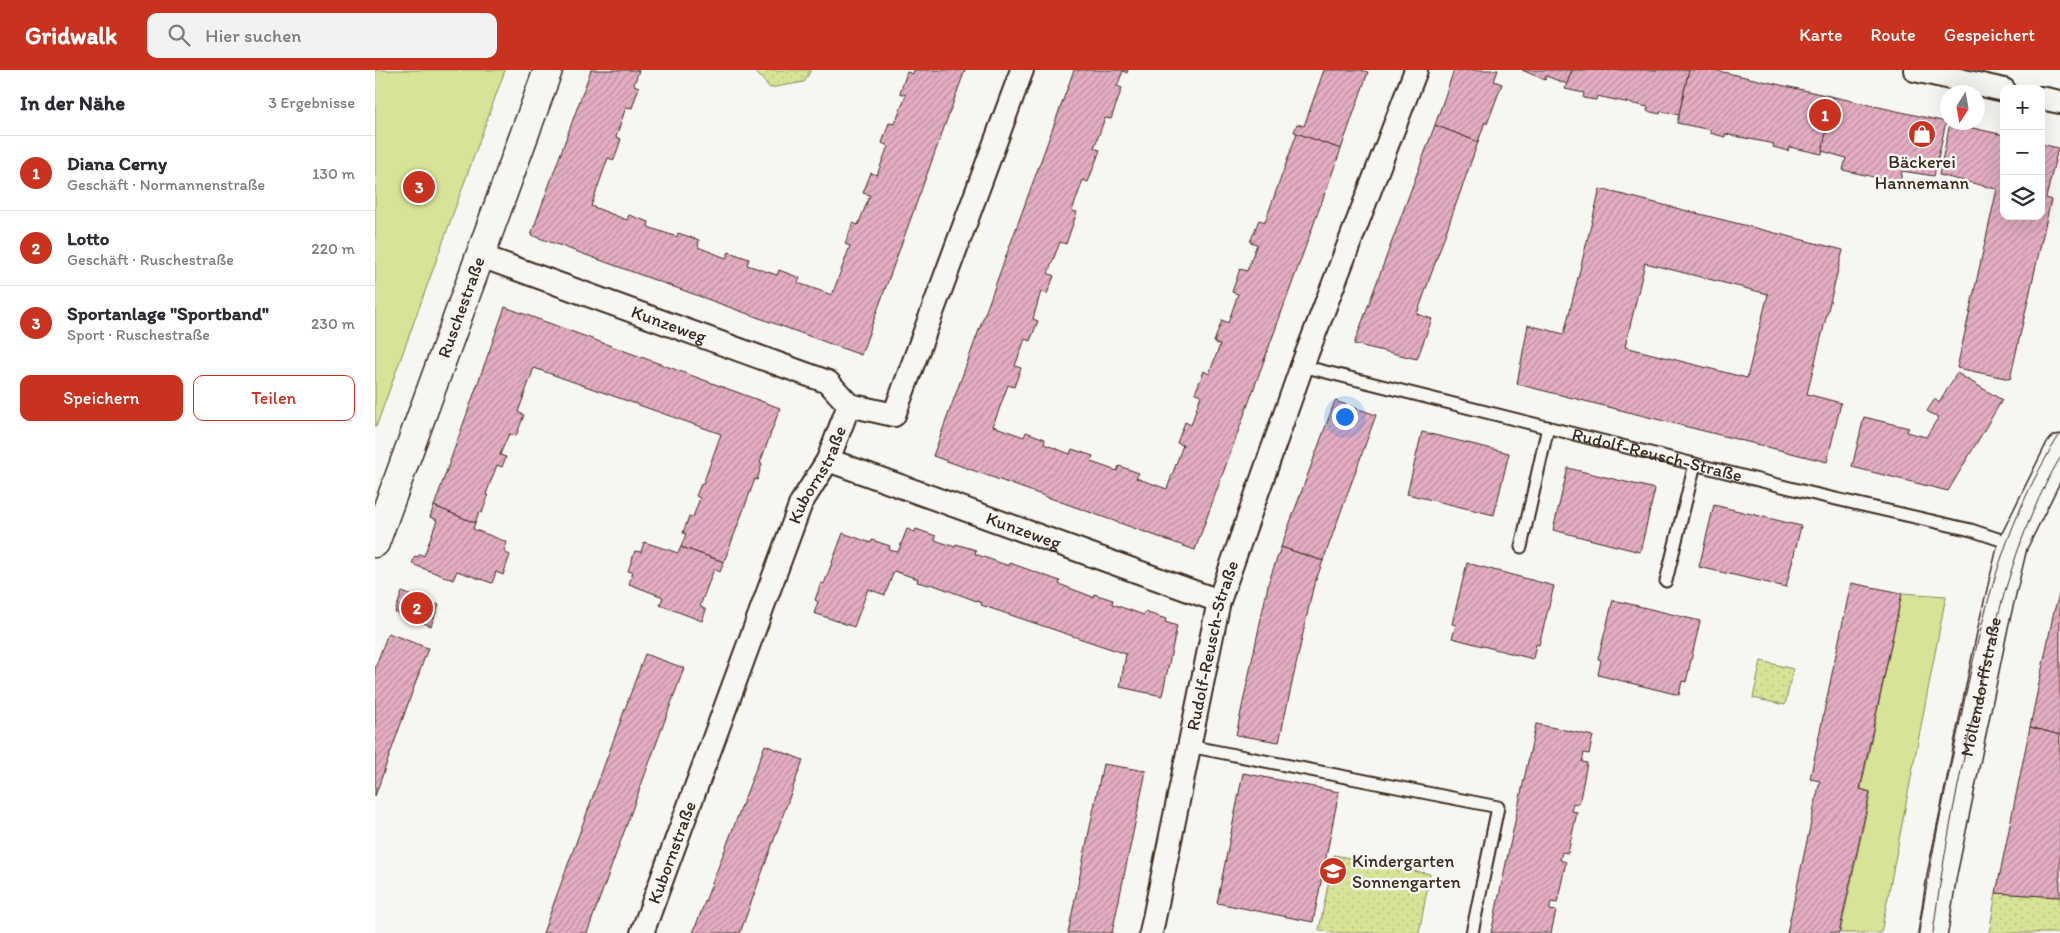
<!DOCTYPE html>
<html lang="de">
<head>
<meta charset="utf-8">
<style>
	body { margin:0; font-family:Itim,sans-serif; background:#f2f2f3; color:#2b2b33 }
	.controls { position:absolute; right:15px; top:15px; display:grid; overflow:hidden; border-radius:10px; box-shadow:0 5px 20px #0002 }
	.controls button { width:45px; height:45px; display:grid; place-items:center; padding:0; border:0; border-bottom:1px solid #e1e1e2; background:#fff; color:#2b2b33; font:25px sans-serif }
	.compass { position:absolute; left:1565px; top:15px; width:45px; height:45px; border-radius:50%; background:#fff; box-shadow:0 5px 20px #0002; rotate:191deg }
	.you { position:absolute; left:969px; top:346px; width:18px; height:18px; margin:-12px; border:4px solid #fff; border-radius:50%; background:#1a73e8; box-shadow:0 0 0 8px #1a73e833 }
	.badge { display:grid; place-items:center; width:32px; height:32px; border-radius:50%; background:#c8321e; color:#fff; font-size:16px; font-weight:700 }
	.pin { position:absolute; translate:-50% -50%; border:2px solid #fff; box-shadow:0 1px 5px #0006 }
	.list { margin:0; padding:0; list-style:none }
	h2 { display:flex; justify-content:space-between; align-items:center; height:65px; margin:0; padding:0 20px; font-size:21px }
	h2 small { font-size:16px; font-weight:400; color:#7c7c81 }
	.list li { display:grid; grid-template-columns:32px 1fr auto; gap:15px; align-items:center; box-sizing:border-box; height:75px; padding:0 20px; border-top:1px solid #e1e1e2 }
	.list b { display:block; font-size:19px; white-space:nowrap }
	.list p { margin:0; font-size:16px; white-space:nowrap; color:#7c7c81 }
	.list em { font-size:16px; font-style:normal; color:#7c7c81 }
	.actions { display:flex; gap:10px; padding:15px 20px }
	.actions a { flex:1; padding:11px 0; border:1px solid #c8321e; border-radius:10px; text-align:center; font-size:18px; color:#c8321e }
	.actions .main { background:#c8321e; color:#fff }
	.icon { flex:none; width:28px; height:28px; fill:none; stroke:currentColor; stroke-width:2; stroke-linecap:round; stroke-linejoin:round }
	.map { position:relative; flex:none; width:1685px; height:863px; overflow:hidden }
	header { display:flex; align-items:center; gap:30px; box-sizing:border-box; height:70px; padding:0 25px; background:#c8321e; color:#fff }
	header strong { font-size:24px }
	nav { display:flex; gap:28px; margin-inline-start:auto; font-size:18px }
	.search { width:350px; height:45px; background:#f2f2f3; display:flex; align-items:center; gap:12px; box-sizing:border-box; padding:0 18px; border-radius:10px; color:#7c7c81; font-size:19px }
	main { display:flex }
	aside { flex:1; background:#fff }
	.map>svg:first-child { display:block }
	.green { fill:#d7e396; stroke:#89865a }
	.park { fill:url(#park-dots); stroke:#89865a }
	.building { fill:url(#building-hatch); stroke:#3b2a1e; fill-rule:evenodd }
	.lines { fill:none; stroke-linecap:round; stroke-linejoin:round }
	.lane-casing { stroke:#3b2a1e; stroke-width:15 }
	.street-casing { stroke:#3b2a1e; stroke-width:26 }
	.secondary-casing { stroke:#3b2a1e; stroke-width:31 }
	.lane { stroke:#f6f6f2; stroke-width:11 }
	.street { stroke:#f6f6f2; stroke-width:22 }
	.secondary { stroke:#f6f6f2; stroke-width:28 }
	.tram { stroke:#3b2a1e; stroke-width:1 }
	.labels { text-anchor:middle; stroke-width:5; stroke-linejoin:round; paint-order:stroke }
	.poi-label { font-size:18px; fill:#3b2a1e; stroke:#f6f6f2 }
	.street-label { font-size:18px; fill:#3b2a1e; stroke:#f6f6f2 }
</style>
</head>
<body>
<header>
<strong>Gridwalk</strong>
<div class="search"><svg class="icon" aria-label="search" viewBox="0 0 24 24"><circle cx="10" cy="10" r="6"/><path d="M15 15l6 6"/></svg>Hier suchen</div>
<nav><a>Karte</a><a>Route</a><a>Gespeichert</a></nav>
</header>
<main>
<aside>
<h2>In der Nähe<small>3 Ergebnisse</small></h2>
<ul class="list">
<li><span class="badge">1</span><div><b>Diana Cerny</b><p>Geschäft · Normannenstraße</p></div><em>130 m</em></li>
<li><span class="badge">2</span><div><b>Lotto</b><p>Geschäft · Ruschestraße</p></div><em>220 m</em></li>
<li><span class="badge">3</span><div><b>Sportanlage &quot;Sportband&quot;</b><p>Sport · Ruschestraße</p></div><em>230 m</em></li>
</ul>
<div class="actions"><a class="main">Speichern</a><a>Teilen</a></div>
</aside>
<div class="map">
<svg width="1685" height="863" viewBox="0 0 1685 863">
	<defs>
		<pattern id="park-dots" width="8" height="8" patternUnits="userSpaceOnUse" patternTransform="scale(1.25)"><rect width="8" height="8" fill="#d7e396"/><path d="M2 2h.1M6 6h.1" fill="none" stroke="#b9c381" stroke-width="1.8" stroke-linecap="round"/></pattern>
		<pattern id="building-hatch" width="6" height="6" patternUnits="userSpaceOnUse" patternTransform="scale(1.25)"><rect width="6" height="6" fill="#e4adc3"/><path d="M-1 1l2-2M0 6l6-6M5 7l2-2" fill="none" stroke="#ba8d9e"/></pattern>
	</defs>
	<rect width="100%" height="100%" fill="#f6f6f2"/>
	<filter id="ink" filterUnits="userSpaceOnUse"><feTurbulence type="fractalNoise" baseFrequency=".02" numOctaves="2"/><feDisplacementMap in="SourceGraphic" scale="10" xChannelSelector="R" yChannelSelector="G"/><feConvolveMatrix kernelMatrix="1 2 1 2 8 2 1 2 1" color-interpolation-filters="sRGB"/></filter>
	<g filter="url(#ink)">
		<!-- green -->
		<g class="green">
			<path d="M0,0h130l-129,357h-1z"/>
			<path d="M1527,523l44,3 -65,337h-41l31,-141 -10,-3z"/>
		</g>
		<!-- park -->
		<g class="park">
			<path d="M379,0h57l-7,12 -34,6z"/>
			<path d="M1386,591l32,8 -8,36 -32,-7z"/>
			<path d="M959,785l96,19 -11,59h-84l-16,-3z"/>
			<path d="M1621,823l64,4v36h-71z"/>
		</g>
		<!-- building -->
		<g class="building">
			<path d="M216,0h48l-5,15 5,2 -7,21 -6,-1 -10,30 5,2 -7,21 -6,-2 -17,48 36,14 2,-5 20,7 -1,5 29,10 1,-4 21,7 -1,7 28,11 3,-6 20,7 -2,6 30,10 2,-5 21,8 -2,5 34,12 18,-49 -5,-2 8,-21 5,2 12,-30 -7,-2 8,-20 6,2 11,-29 -6,-3 7,-20 6,1 11,-29 -6,-2 7,-21 6,2 1,-4h51l-104,285 -330,-120z"/>
			<path d="M699,0h54l-1,3 -4,-2 -6,15 5,2 -11,31 -6,-1 -11,30 6,2 -12,32 -5,-2 -11,31 5,1 -11,32 -6,-2 -12,31 6,3 -7,18 -6,-3 -8,28 5,2 -8,20 -5,-2 -10,27 6,2 -7,19 -6,-2 -15,41 31,11 2,-5 19,7 -1,5 26,10 2,-5 21,7 -2,6 26,9 2,-5 20,7 -3,5 31,11 16,-44 -6,-2 8,-21 6,3 10,-30 -6,-2 9,-22 5,3 11,-29 -6,-3 8,-22 6,3 10,-29 -6,-2 8,-23 7,2 10,-27 -7,-2 9,-22 6,2 32,-89 44,16 -146,401 -262,-94z"/>
			<path d="M949,0h37l7,2 -27,77 -47,-17 3,-8 7,2z"/>
			<path d="M1079,0h44l-4,11 8,3 -15,40 -2,-2 -7,20 -43,-17z"/>
			<path d="M1147,0h50l-5,14 -21,-8 -1,4z"/>
			<path d="M1197,0h117l-10,45 -18,-4 -1,3 -13,-3 1,-4 -51,-11 -1,4 -13,-2 1,-5 -19,-4z"/>
			<path d="M1314,0h25l120,27 -12,57 -33,-7 -1,4 -15,-4 1,-3 -49,-10v3l-15,-4 1,-3 -34,-7z"/>
			<path d="M1459,27l112,25 -12,54 -32,-5 -2,12 -57,-13 3,-12 -24,-7z"/>
			<path d="M1575,53l54,12v81h37v-72l17,4 -12,50 5,2 -41,179 -53,-11 40,-179 -58,-14z"/>
			<path d="M1060,55l43,17 -61,172 15,5 -15,40 -63,-15z"/>
			<path d="M1225,119l243,61 -36,144 34,9 -14,59 -310,-78 11,-59 36,9zM1270,193l123,31 -21,84 -122,-31z"/>
			<path d="M130,237l275,101 -20,55 2,1 -5,16 -2,-1 -31,83 -43,-15 5,-13 -3,-1 6,-17 4,1 7,-19 -4,-2 5,-12h2l18,-50 -187,-66 -16,44 6,3 -8,21 -7,-2 -8,18 -1,3 6,2 -4,10 -5,-2 -11,29 2,2 -6,17 -3,-1 -4,11 -41,-17z"/>
			<path d="M1582,303l45,27 -54,91 -96,-24 12,-50 45,11 -3,4 20,5 12,-19 -11,-7 8,-12 4,4z"/>
			<path d="M960,331l41,14 -53,146 -42,-14z"/>
			<path d="M1047,362l87,21 -15,62 -87,-21z"/>
			<path d="M1193,398l87,21 -15,63 -87,-22z"/>
			<path d="M1339,435l87,21 -15,61 -87,-20z"/>
			<path d="M59,436l41,17 -2,6 34,13 -3,10 6,3 -7,20 -7,-3 -4,11 -35,-12 -4,9 -41,-16 3,-8 3,1 2,-3 4,2 13,-36 -7,-3z"/>
			<path d="M532,459l8,3 1,-3 20,7 -1,4 20,7 1,-3 20,6 -1,4 34,12 1,-3 50,18 -1,3 34,13 1,-3 19,6 -1,4 32,11 1,-3 21,7 -1,3 12,4 -15,70 -42,-9 6,-33 -145,-49 1,-2 -51,-19 -2,1 -12,-3 1,-3 -24,-8 -9,24 -17,-6 -14,38 -40,-14 4,-11 -3,-2 6,-17 3,1 19,-51 28,10 1,-3 18,6 -1,4 9,2z"/>
			<path d="M269,472l34,11 3,-6 43,15 -4,10 -6,-3 -14,37 6,4 -4,11 -42,-16 3,-8 -34,-13 4,-12 -5,-1 7,-20 6,1z"/>
			<path d="M906,477l42,14 -10,27 -34,154 -43,-7 33,-154z"/>
			<path d="M1092,493l87,23 -15,59 -3,-1 -3,15 -81,-21 4,-13 -4,-1z"/>
			<path d="M1476,513l51,10 -42,196 10,3 -31,141h-52l33,-152 -10,-2z"/>
			<path d="M27,522l37,13 -8,21 -36,-14z"/>
			<path d="M1685,522v143l-30,-8 24,-116z"/>
			<path d="M1238,530l87,21 -14,61 -4,-1 -3,14 -81,-20 3,-15 -3,-1z"/>
			<path d="M13,563l40,15 -53,148v-128z"/>
			<path d="M270,584l39,14 -97,265h-44z"/>
			<path d="M1161,654l57,12 -4,18 -5,-1 -2,9 5,1 -8,41 -6,-1 -2,8 6,1 -9,41 -6,-1 -2,8 6,2 -9,41 -6,-1 -1,4v4l6,1 -5,22h-60z"/>
			<path d="M1655,657l30,8v162l-64,-4z"/>
			<path d="M390,675l38,15 -63,173h-47z"/>
			<path d="M728,694l43,7 -34,162h-44z"/>
			<path d="M868,703l96,19 -26,130 -96,-19z"/>
		</g>
		<g class="lines">
			<!-- lane casing -->
			<g class="lane-casing">
				<g id="lane">
					<path id="s1" d="M927,296l508,127 161,37 42,14"/>
					<path d="M1146,477l27,-120"/>
					<path d="M1291,511l29,-117"/>
					<path d="M814,676l309,61 -26,126"/>
				</g>
			</g>
			<!-- street casing -->
			<g class="street-casing">
				<g id="street">
					<path d="M1540,0l89,20"/>
					<path d="M1666,28l19,4"/>
					<path id="s2" d="M106,186l347,126 21,23"/>
					<path d="M474,335l45,10 128,-345"/>
					<path id="s3" d="M453,390l391,141"/>
					<path id="s4" d="M267,863l159,-430 27,-43 21,-55"/>
					<path id="s5" d="M776,863l68,-332 83,-235 114,-296"/>
				</g>
			</g>
			<!-- secondary casing -->
			<g class="secondary-casing">
				<g id="secondary">
					<path id="s6" d="M0,473l173,-473"/>
					<path id="s7" d="M1558,863l9,-58 52,-252 19,-79 47,-95"/>
				</g>
			</g>
			<!-- lane -->
			<use href="#lane" class="lane"/>
			<!-- street -->
			<use href="#street" class="street"/>
			<!-- secondary -->
			<use href="#secondary" class="secondary"/>
			<!-- tram -->
			<g class="tram">
				<path d="M1544,863c10,-66 24,-131 38,-197 23,-109 42,-206 103,-302"/>
				<path d="M1558,863c11,-85 28,-167 48,-250 19,-77 38,-156 79,-225"/>
			</g>
		</g>
	</g>
	<!-- icons -->
	<defs>
		<g id="shop-disc" transform="scale(1.4375)"><circle r="9.5" fill="#c8321e" stroke="#f6f6f2"/><path d="M-5-2.5h2.3a2.7 3.5 0 0 1 5.4 0H5L5.5 6h-11ZM-1.5-2.5h3a1.5 2.3 0 0 0-3 0Z" fill="#fff"/></g>
		<g id="school-disc" transform="scale(1.4375)"><circle r="9.5" fill="#c8321e" stroke="#f6f6f2"/><path d="M0-5L7-2L0 1L-7-2ZM-4 1L0 2.5L4 1V4Q0 6-4 4Z" fill="#fff"/></g>
	</defs>
	<g fill-rule="evenodd">
		<use href="#shop-disc" x="1547" y="64"/>
		<use href="#school-disc" x="958" y="801"/>
	</g>
	<g class="labels">
		<!-- poi labels -->
		<g class="poi-label">
			<text x="1547" y="98">Bäckerei<tspan x="1547" dy="21">Hannemann</tspan></text>
			<text x="977" y="797" text-anchor="start">Kindergarten<tspan x="977" dy="21">Sonnengarten</tspan></text>
		</g>
		<!-- street labels -->
		<g class="street-label">
			<text dy="6" stroke="none"><textPath href="#s6" startOffset="251">Ruschestraße</textPath></text>
			<text dy="6" stroke="none"><textPath href="#s2" startOffset="200">Kunzeweg</textPath></text>
			<text dy="6" stroke="none"><textPath href="#s1" startOffset="366">Rudolf-Reusch-Straße</textPath></text>
			<text dy="6" stroke="none"><textPath href="#s4" startOffset="491">Kubornstraße</textPath></text>
			<text dy="6" stroke="none"><textPath href="#s3" startOffset="208">Kunzeweg</textPath></text>
			<text dy="6" stroke="none"><textPath href="#s5" startOffset="294">Rudolf-Reusch-Straße</textPath></text>
			<text dy="6" stroke="none"><textPath href="#s7" startOffset="251">Möllendorffstraße</textPath></text>
			<text dy="6" stroke="none"><textPath href="#s4" startOffset="86">Kubornstraße</textPath></text>
		</g>
	</g>
</svg>
<div class="controls">
<button>+</button>
<button>−</button>
<button><svg class="icon" aria-label="layers" viewBox="0 0 24 24"><path d="M12 4l9 5-9 5-9-5zM3 14l9 5 9-5"/></svg></button>
</div>
<svg class="compass" viewBox="-18 -18 36 36"><path d="M0-13l5 13h-10z" fill="#e53935"/><path d="M0 13l5-13h-10z" fill="#7c7c81"/></svg>
<div class="you"></div>
<div class="pin badge" style="left:1450px;top:45px">1</div>
<div class="pin badge" style="left:42px;top:538px">2</div>
<div class="pin badge" style="left:44px;top:117px">3</div>
</div>
</main>
</body>
</html>
